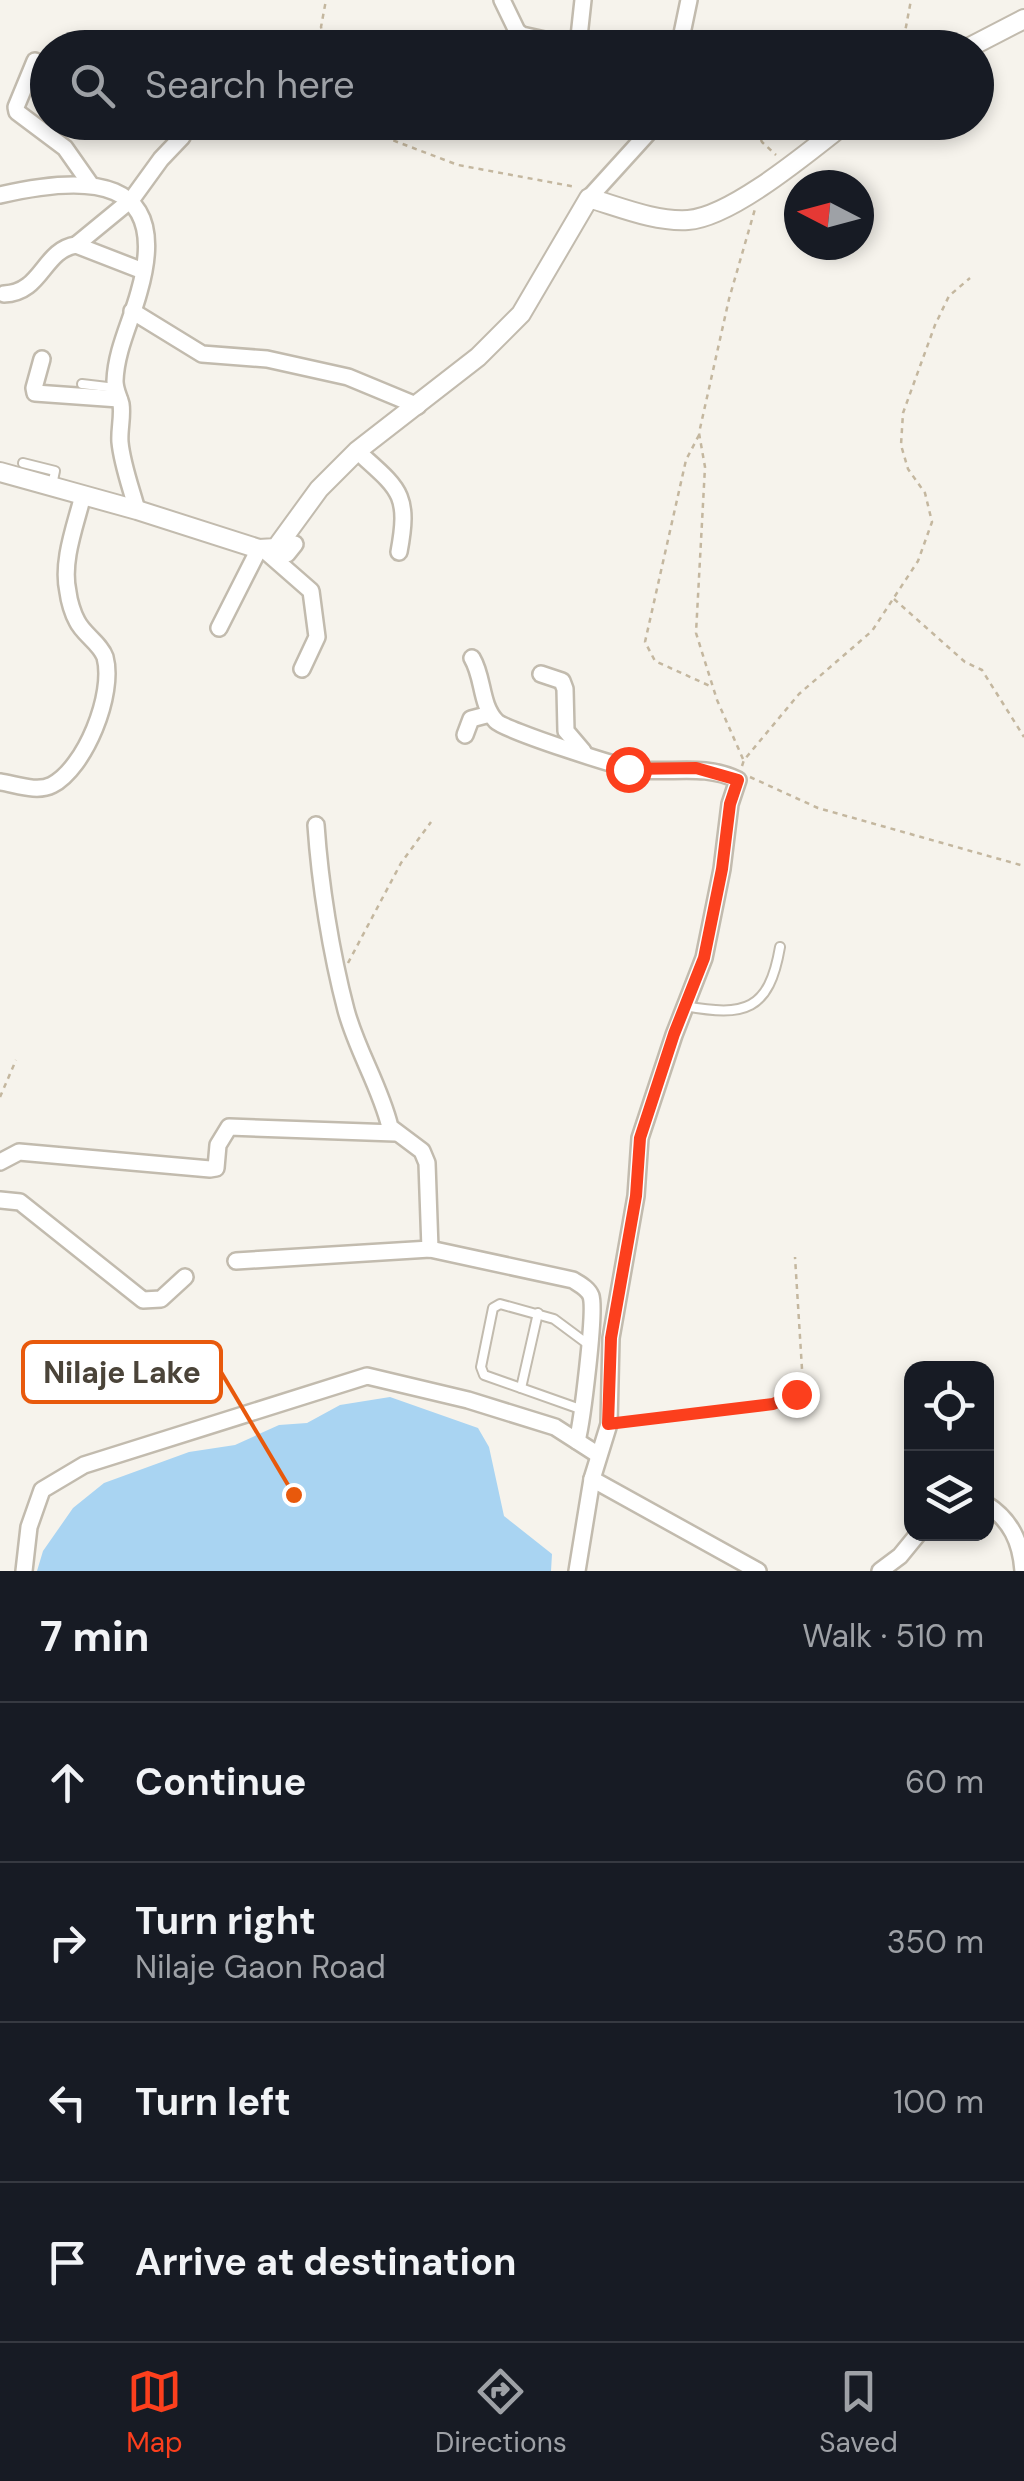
<!DOCTYPE html>
<html lang="en">
<head>
<meta charset="utf-8">
<style>
	body { margin:0; font-family:"DM Sans",sans-serif; background:#242831; color:#f1f3f6 }
	.controls { position:absolute; right:30px; bottom:30px; display:grid; overflow:hidden; border-radius:20px; box-shadow:0 5px 15px #0003 }
	.controls button { width:90px; height:90px; display:grid; place-items:center; padding:0; border:0; border-bottom:2px solid #363941; background:#171b24; color:#f1f3f6; font:50px sans-serif }
	.compass { position:absolute; left:784px; top:170px; width:90px; height:90px; border-radius:50%; background:#171b24; box-shadow:0 5px 15px #0003; rotate:276deg }
	.stop { position:absolute; width:30px; height:30px; margin:-22px; border:8px solid #fc3f1d; border-radius:50%; background:#fff }
	.stop.end { background:#fc3f1d; border-color:#fff; box-shadow:0 2px 10px #0008 }
	.list { margin:0; padding:0; list-style:none }
	h2 { display:flex; justify-content:space-between; align-items:center; height:130px; margin:0; padding:0 40px; font-size:42px }
	h2 small { font-size:32px; font-weight:400; color:#9ea1a6 }
	.list li { display:grid; grid-template-columns:65px 1fr auto; gap:30px; align-items:center; box-sizing:border-box; height:160px; padding:0 40px; border-top:2px solid #363941 }
	.list b { display:block; font-size:38px; white-space:nowrap }
	.list p { margin:0; font-size:32px; white-space:nowrap; color:#9ea1a6 }
	.list em { font-size:32px; font-style:normal; color:#9ea1a6 }
	.icon { flex:none; width:55px; height:55px; fill:none; stroke:currentColor; stroke-width:2; stroke-linecap:round; stroke-linejoin:round }
	.map { position:relative; flex:none; width:1024px; height:1571px; overflow:hidden }
	.search { position:absolute; background:#171b24; box-shadow:0 5px 15px #0003; left:30px; right:30px; top:30px; height:110px; display:flex; align-items:center; gap:25px; box-sizing:border-box; padding:0 35px; border-radius:55px; color:#9ea1a6; font-size:38px }
	.sheet { height:770px; background:#171b24 }
	nav { display:flex; justify-content:space-around; align-items:center; box-sizing:border-box; height:140px; border-top:2px solid #363941; background:#171b24; font-size:28px; color:#9ea1a6 }
	nav a { display:grid; justify-items:center; gap:5px }
	nav .on { color:#fc3f1d }
	.map>svg:first-child { display:block }
	.water { fill:#a9d4f2 }
	.lines { fill:none; stroke-linecap:round; stroke-linejoin:round }
	.service-casing { stroke:#c2bbae; stroke-width:12 }
	.minor-casing { stroke:#c2bbae; stroke-width:20 }
	.tertiary-casing { stroke:#c2bbae; stroke-width:22 }
	.path { stroke:#c4b79f; stroke-width:2.5; stroke-dasharray:5 5; stroke-linecap:butt }
	.service { stroke:#fff; stroke-width:8 }
	.minor { stroke:#fff; stroke-width:15 }
	.tertiary { stroke:#fff; stroke-width:18 }
	.route { stroke:#fc3f1d; stroke-width:12 }
	.leader { fill:none; stroke:#e8590c; stroke-width:4 }
	.callout-dot { fill:#e8590c; stroke:#fff; stroke-width:4 }
	.callout { fill:#fff; stroke:#e8590c; stroke-width:4 }
	.callout-label { font-size:30px; text-anchor:middle; font-weight:bold; fill:#4b4439 }
</style>
</head>
<body>
<div class="map">
<svg width="1024" height="1571" viewBox="0 0 1024 1571">
	<rect width="100%" height="100%" fill="#f6f3ec"/>
	<!-- water -->
	<path class="water" d="M390,1397l88,31 11,19 15,69 48,38 -1,17h-514l6,-20 30,-43 31,-25 85,-31 46,-7 44,-20 28,-2 33,-18z"/>
	<g class="lines">
		<!-- service casing -->
		<g class="service-casing">
			<g id="service">
				<path d="M82,384l34,4"/>
				<path d="M23,463l32,8 -3,14"/>
				<path d="M685,1006c60,11 84,5 95,-59"/>
				<path d="M521,1388l17,-75"/>
				<path d="M583,1410l-99,-35 -3,-8 12,-59 7,-4 54,15 35,26"/>
			</g>
		</g>
		<!-- minor casing -->
		<g class="minor-casing">
			<g id="minor">
				<path d="M502,0l15,31 5,4 59,13"/>
				<path d="M578,46l5,-46"/>
				<path d="M679,48l10,-48"/>
				<path d="M35,61l-19,46 1,5 48,36 26,37"/>
				<path d="M0,195c86,-20 173,-21 139,97 -8,30 -23,58 -24,89 0,9 4,15 6,23 2,12 -2,26 -1,38 2,22 11,46 17,68"/>
				<path d="M589,198l69,-76"/>
				<path d="M76,245l56,-46 29,-40 21,-22"/>
				<path d="M4,294c38,-1 39,-44 72,-49l67,26"/>
				<path d="M132,311l70,43 65,5 81,18 70,29"/>
				<path d="M42,359l-8,29 1,5 84,6"/>
				<path d="M357,451c42,38 53,42 42,101"/>
				<path d="M276,548l11,6 8,-10"/>
				<path d="M263,549l48,42 6,46 -15,32"/>
				<path d="M219,628l40,-79"/>
				<path d="M472,658c12,20 8,46 24,63 8,9 127,48 144,49 35,3 65,-6 98,10l-8,24 -8,65 -18,89 -30,77 -34,103 -4,58 -25,142 -2,86 -17,55 -15,92"/>
				<path d="M541,674l21,7 3,8 1,42 17,20"/>
				<path d="M465,735l6,-16 19,-5"/>
				<path d="M0,782c15,2 37,11 52,3 33,-17 63,-91 53,-128 -5,-14 -22,-23 -28,-36 -4,-7 -8,-20 -9,-29 -7,-31 8,-68 15,-97"/>
				<path d="M316,825c4,59 15,128 30,185 11,41 34,76 44,117l32,24 5,12 3,86"/>
				<path d="M0,1162l19,-10 191,17 6,-1 2,-23 11,-18 166,6"/>
				<path d="M0,1200l20,2 123,98 18,-1 24,-22"/>
				<path d="M236,1261l194,-12 143,31c6,4 15,8 18,16 5,15 -9,126 -14,145"/>
				<path d="M592,1479l166,92"/>
				<path d="M986,1504c25,16 35,38 37,67"/>
				<path d="M24,1571l5,-44 13,-37 42,-25 283,-89 101,24 87,27 42,27"/>
				<path d="M880,1571l20,-15 18,-22"/>
			</g>
		</g>
		<!-- tertiary casing -->
		<g class="tertiary-casing">
			<g id="tertiary">
				<path d="M968,48l56,-29"/>
				<path d="M0,472l137,38 122,39 17,-1 43,-59 38,-38 121,-94 43,-43 68,-116c31,9 66,24 99,22 44,-3 123,-70 159,-98"/>
			</g>
		</g>
		<!-- path -->
		<g class="path">
			<path d="M695,36l7,12"/>
			<path d="M326,48l-5,-21 5,-27"/>
			<path d="M902,48l9,-48"/>
			<path d="M358,122l21,13 79,30 118,22"/>
			<path d="M752,122l10,20 14,13"/>
			<path d="M699,435l-13,25 -41,182 10,19 55,25"/>
			<path d="M894,599l71,63 17,8 42,67"/>
			<path d="M743,759l-26,-59 -21,-67 9,-166 -6,-34 30,-134 26,-90"/>
			<path d="M742,766l2,-6 55,-66 73,-63 46,-70 14,-39 -7,-29 -17,-24 -7,-24 2,-32 32,-88 14,-29 21,-18"/>
			<path d="M750,777l68,31 206,58"/>
			<path d="M348,963l53,-100 30,-41"/>
			<path d="M0,1097l16,-37"/>
			<path d="M625,1422l148,-18 23,-10 6,-25 -7,-112"/>
		</g>
		<!-- service -->
		<use href="#service" class="service"/>
		<!-- minor -->
		<use href="#minor" class="minor"/>
		<!-- tertiary -->
		<use href="#tertiary" class="tertiary"/>
	</g>
	<g class="lines">
		<!-- route -->
		<path class="route" d="M628,769l68,-1 42,12 -8,24 -8,65 -18,89 -30,76 -34,104 -4,58 -25,142 -3,86 165,-20 23,-10"/>
	</g>
	<!-- callouts -->
	<path class="leader" d="M294 1495L221 1372"/>
	<circle class="callout-dot" cx="294" cy="1495" r="10"/>
	<rect class="callout" x="23" y="1342" width="198" height="60" rx="10"/>
	<g class="callout-label">
		<text x="122" y="1383">Nilaje Lake</text>
	</g>
</svg>
<div class="controls">
<button><svg class="icon" aria-label="locate" viewBox="0 0 24 24"><circle cx="12" cy="12" r="6"/><path d="M12 2v4M12 18v4M2 12h4M18 12h4"/></svg></button>
<button><svg class="icon" aria-label="layers" viewBox="0 0 24 24"><path d="M12 4l9 5-9 5-9-5zM3 14l9 5 9-5"/></svg></button>
</div>
<svg class="compass" viewBox="-18 -18 36 36"><path d="M0-13l5 13h-10z" fill="#e53935"/><path d="M0 13l5-13h-10z" fill="#9ea1a6"/></svg>
<div class="stop" style="left:628px;top:769px"></div>
<div class="stop end" style="left:796px;top:1394px"></div>
<div class="search"><svg class="icon" aria-label="search" viewBox="0 0 24 24"><circle cx="10" cy="10" r="6"/><path d="M15 15l6 6"/></svg>Search here</div>
</div>
<section class="sheet">
<h2>7 min<small>Walk · 510 m</small></h2>
<ul class="list">
<li><svg class="icon" aria-label="ahead" viewBox="0 0 24 24"><path d="M12 20V5M6 11l6-6 6 6"/></svg><div><b>Continue</b></div><em>60 m</em></li>
<li><svg class="icon" aria-label="right" viewBox="0 0 24 24"><path d="M7 20v-9h11M14 6l5 5-5 5"/></svg><div><b>Turn right</b><p>Nilaje Gaon Road</p></div><em>350 m</em></li>
<li><svg class="icon" aria-label="left" viewBox="0 0 24 24"><path d="M17 20v-9H6M10 6l-5 5 5 5"/></svg><div><b>Turn left</b></div><em>100 m</em></li>
<li><svg class="icon" aria-label="arrive" viewBox="0 0 24 24"><path d="M6 21V4h12l-3 4 3 4H6"/></svg><div><b>Arrive at destination</b></div></li>
</ul>
</section>
<nav>
<a class="on"><svg class="icon" aria-label="map" viewBox="0 0 24 24"><path d="M3 6l6-2 6 2 6-2v14l-6 2-6-2-6 2zM9 4v14M15 6v14"/></svg>Map</a>
<a><svg class="icon" aria-label="directions" viewBox="0 0 24 24"><path d="M12 3l9 9-9 9-9-9zM9 14v-3h6M13 9l2 2-2 2"/></svg>Directions</a>
<a><svg class="icon" aria-label="saved" viewBox="0 0 24 24"><path d="M7 4h10v16l-5-4-5 4z"/></svg>Saved</a>
</nav>
</body>
</html>
